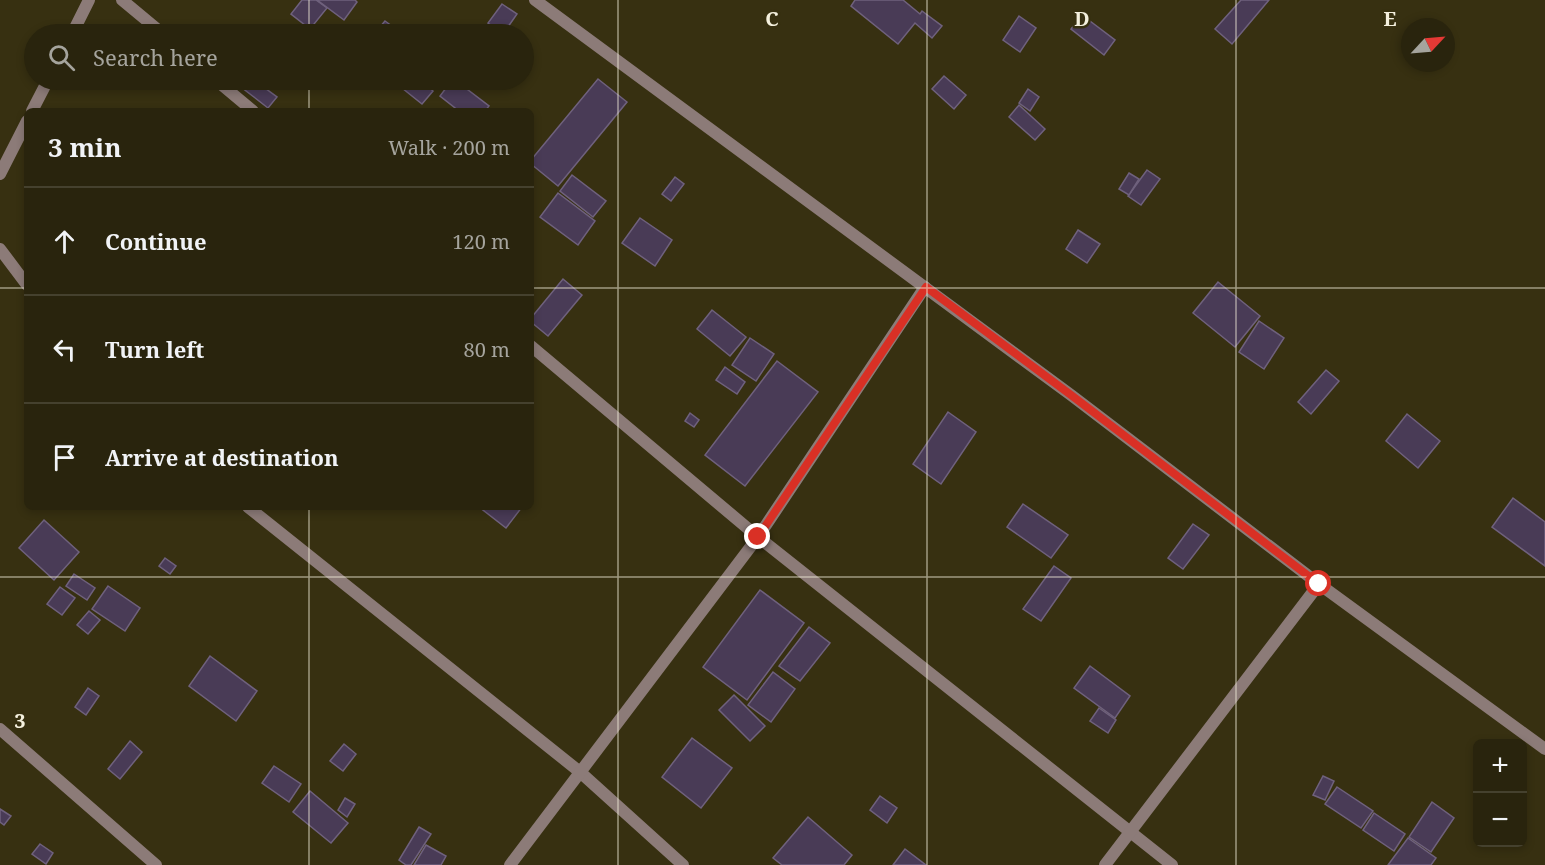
<!DOCTYPE html>
<html lang="en">
<head>
<meta charset="utf-8">
<style>
	body { margin:0; font-family:"Noto Serif",serif; background:#35301b; color:#f1f3f6 }
	.controls { position:absolute; right:18px; bottom:18px; display:grid; overflow:hidden; border-radius:9px; box-shadow:0 3px 9px #0003 }
	.controls button { width:54px; height:54px; display:grid; place-items:center; padding:0; border:0; border-bottom:2px solid #45412e; background:#29240d; color:#f1f3f6; font:30px sans-serif }
	.compass { position:absolute; left:1401px; top:18px; width:54px; height:54px; border-radius:50%; background:#29240d; box-shadow:0 3px 9px #0003; rotate:64deg }
	.stop { position:absolute; width:18px; height:18px; margin:-14px; border:4px solid #d93025; border-radius:50%; background:#fff }
	.stop.end { background:#d93025; border-color:#fff; box-shadow:0 2px 6px #0008 }
	.list { margin:0; padding:0; list-style:none }
	h2 { display:flex; justify-content:space-between; align-items:center; height:78px; margin:0; padding:0 24px; font-size:26px }
	h2 small { font-size:20px; font-weight:400; color:#a5a49d }
	.list li { display:grid; grid-template-columns:39px 1fr auto; gap:18px; align-items:center; box-sizing:border-box; height:108px; padding:0 24px; border-top:2px solid #45412e }
	.list b { display:block; font-size:22px; white-space:nowrap }
	.list em { font-size:20px; font-style:normal; color:#a5a49d }
	.icon { flex:none; width:33px; height:33px; fill:none; stroke:currentColor; stroke-width:2; stroke-linecap:round; stroke-linejoin:round }
	.map { position:relative; flex:none; width:1545px; height:865px; overflow:hidden }
	.search { position:absolute; background:#29240d; box-shadow:0 3px 9px #0003; left:24px; top:24px; width:510px; height:66px; display:flex; align-items:center; gap:15px; box-sizing:border-box; padding:0 21px; border-radius:33px; color:#a5a49d; font-size:22px }
	.panel { position:absolute; background:#29240d; box-shadow:0 3px 9px #0003; left:24px; top:108px; width:510px; height:402px; border-radius:9px }
	.map>svg:first-child { display:block }
	.building { fill:#493b56; stroke:#6f617d; stroke-width:1.5 }
	.lines { fill:none; stroke-linecap:round; stroke-linejoin:round }
	.street { stroke:#8c7b78; stroke-width:12 }
	.route { stroke:#d93025; stroke-width:8 }
	.grid { fill:none; stroke:#f4f0de; stroke-width:1.5; stroke-opacity:0.55 }
	.grid-label { font-size:20px; text-anchor:middle; font-weight:bold; fill:#f4f0de; stroke:#373011; stroke-width:5; stroke-linejoin:round; paint-order:stroke }
</style>
</head>
<body>
<div class="map">
<svg width="1545" height="865" viewBox="0 0 1545 865">
	<rect width="100%" height="100%" fill="#373011"/>
	<!-- building -->
	<g class="building">
		<path d="M302,0h14l11,8 -17,21 -19,-15z"/>
		<path d="M317,0h38l2,2 -13,18z"/>
		<path d="M855,0h48l17,14 2,-3 20,15 -10,12 -17,-15 -17,21 -47,-38z"/>
		<path d="M1241,0h28l-37,44 -17,-15z"/>
		<path d="M502,4l15,10 -14,20 -15,-11z"/>
		<path d="M1082,15l33,25 -11,15 -33,-26z"/>
		<path d="M1019,16l17,12 -16,24 -17,-12z"/>
		<path d="M385,21l18,13h-29z"/>
		<path d="M944,76l22,19 -12,14 -22,-20z"/>
		<path d="M598,79l29,23 -69,84 -27,-22v-4z"/>
		<path d="M246,80h8l23,17 -9,11 -27,-21z"/>
		<path d="M392,80h27l14,11 -11,13z"/>
		<path d="M452,80h3l34,26 -4,5h-26l-19,-15z"/>
		<path d="M1028,89l11,8 -9,14 -11,-8z"/>
		<path d="M1019,105l26,24 -10,11 -26,-23z"/>
		<path d="M1147,170l13,9 -19,26 -13,-9z"/>
		<path d="M1129,173l10,6 -10,16 -10,-6z"/>
		<path d="M572,175l34,26 -13,16 -33,-26z"/>
		<path d="M675,177l9,7 -13,17 -9,-7z"/>
		<path d="M558,193l37,28 -17,24 -38,-28z"/>
		<path d="M640,218l32,22 -17,26 -33,-23z"/>
		<path d="M1078,230l22,14 -13,19 -21,-14z"/>
		<path d="M563,279l19,16 -34,41 -17,-14v-4z"/>
		<path d="M1218,282l42,34 -25,31 -42,-34z"/>
		<path d="M712,310l34,27 -16,19 -33,-27z"/>
		<path d="M1259,321l25,17 -20,31 -25,-17z"/>
		<path d="M750,338l24,16 -18,27 -24,-16z"/>
		<path d="M777,361l41,31 -73,94 -40,-31z"/>
		<path d="M725,367l20,15 -8,12 -21,-14z"/>
		<path d="M1326,370l13,11 -28,33 -13,-12z"/>
		<path d="M948,412l28,20 -35,52 -28,-20z"/>
		<path d="M690,413l9,7 -5,7 -9,-6z"/>
		<path d="M1407,414l33,27 -22,27 -32,-27z"/>
		<path d="M1513,498l32,24v44l-53,-39z"/>
		<path d="M1023,504l45,31 -17,23 -44,-31z"/>
		<path d="M479,507h43l-16,21z"/>
		<path d="M44,520l35,32 -25,28 -35,-32z"/>
		<path d="M1193,524l16,11 -26,34 -15,-11z"/>
		<path d="M165,558l11,8 -6,8 -11,-8z"/>
		<path d="M1054,566l17,12 -30,43 -18,-12z"/>
		<path d="M74,574l21,14 -8,12 -21,-14z"/>
		<path d="M108,586l32,22 -15,23 -33,-22z"/>
		<path d="M60,587l15,11 -13,17 -15,-11z"/>
		<path d="M760,590l44,33 -57,77 -44,-33z"/>
		<path d="M89,611l11,9 -12,14 -11,-9z"/>
		<path d="M809,627l21,16 -30,38 -21,-15z"/>
		<path d="M210,656l47,35 -21,30 -47,-35z"/>
		<path d="M1090,666l40,30 -15,22 -41,-30z"/>
		<path d="M773,672l22,17 -24,33 -23,-17z"/>
		<path d="M88,688l11,8 -13,19 -11,-8z"/>
		<path d="M734,695l31,31 -15,15 -31,-31z"/>
		<path d="M1099,708l17,12 -8,13 -18,-12z"/>
		<path d="M692,738l40,30 -31,40 -39,-31z"/>
		<path d="M130,741l12,11 -22,27 -12,-10z"/>
		<path d="M344,744l12,10 -13,17 -13,-10z"/>
		<path d="M274,766l27,18 -12,18 -27,-19z"/>
		<path d="M1323,776l11,5 -9,19 -12,-5z"/>
		<path d="M1337,787l36,24 -12,17 -36,-24z"/>
		<path d="M310,791l38,32 -17,20 -38,-31z"/>
		<path d="M880,796l17,12 -10,15 -17,-13z"/>
		<path d="M345,798l10,6 -8,13 -9,-7z"/>
		<path d="M1432,802l22,16 -23,34 -22,-15z"/>
		<path d="M0,809l11,7 -7,9 -4,-3z"/>
		<path d="M1374,813l31,21 -11,17 -31,-21z"/>
		<path d="M808,817l44,38 -8,10h-62l-9,-7z"/>
		<path d="M419,827l12,7 -20,31h-5l-7,-5z"/>
		<path d="M1408,838l28,20 -5,7h-43z"/>
		<path d="M40,844l13,9 -7,11 -14,-10z"/>
		<path d="M426,845l20,11 -5,9h-27z"/>
		<path d="M905,849l21,16h-33z"/>
	</g>
	<g class="lines">
		<!-- street -->
		<g class="street">
			<path d="M122,0l41,34"/>
			<path d="M535,0l536,395 248,189 226,165"/>
			<path d="M72,34l17,-34"/>
			<path d="M216,80l37,31"/>
			<path d="M32,111l16,-31"/>
			<path d="M0,174l27,-53"/>
			<path d="M0,249l27,36"/>
			<path d="M531,346l227,191 414,328"/>
			<path d="M248,507l332,265 103,93"/>
			<path d="M0,729l156,136"/>
			<path d="M510,865l248,-328 167,-250"/>
			<path d="M1105,865l214,-281"/>
		</g>
	</g>
	<g class="lines">
		<!-- route -->
		<path class="route" d="M758,537l168,-250 145,108 248,189"/>
	</g>
	<!-- grid -->
	<path class="grid" d="M309,0v34M618,0v865M927,0v865M1236,0v865M309,80v31M0,288h27M531,288h1014M309,507v358M0,577h1545"/>
	<g class="grid-label">
		<text x="772" y="26">C</text>
		<text x="1082" y="26">D</text>
		<text x="1390" y="26">E</text>
		<text x="20" y="728">3</text>
	</g>
</svg>
<div class="controls">
<button>+</button>
<button>−</button>
</div>
<svg class="compass" viewBox="-18 -18 36 36"><path d="M0-13l5 13h-10z" fill="#e53935"/><path d="M0 13l5-13h-10z" fill="#a5a49d"/></svg>
<div class="stop" style="left:1319px;top:584px"></div>
<div class="stop end" style="left:758px;top:537px"></div>
<div class="search"><svg class="icon" aria-label="search" viewBox="0 0 24 24"><circle cx="10" cy="10" r="6"/><path d="M15 15l6 6"/></svg>Search here</div>
<section class="panel">
<h2>3 min<small>Walk · 200 m</small></h2>
<ul class="list">
<li><svg class="icon" aria-label="ahead" viewBox="0 0 24 24"><path d="M12 20V5M6 11l6-6 6 6"/></svg><div><b>Continue</b></div><em>120 m</em></li>
<li><svg class="icon" aria-label="left" viewBox="0 0 24 24"><path d="M17 20v-9H6M10 6l-5 5 5 5"/></svg><div><b>Turn left</b></div><em>80 m</em></li>
<li><svg class="icon" aria-label="arrive" viewBox="0 0 24 24"><path d="M6 21V4h12l-3 4 3 4H6"/></svg><div><b>Arrive at destination</b></div></li>
</ul>
</section>
</div>
</body>
</html>
